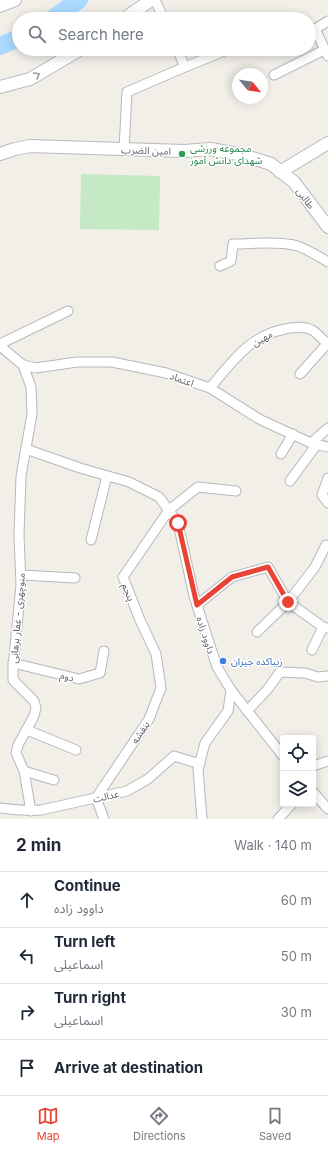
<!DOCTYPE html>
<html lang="en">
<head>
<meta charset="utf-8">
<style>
	body { margin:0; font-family:Inter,"Noto Sans Arabic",sans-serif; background:#f6f6f7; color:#1f2937 }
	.controls { position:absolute; right:12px; bottom:12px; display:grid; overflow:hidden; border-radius:4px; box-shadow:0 2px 10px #0003 }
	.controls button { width:36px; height:36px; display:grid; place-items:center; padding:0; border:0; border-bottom:1px solid #e0e1e3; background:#fff; color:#1f2937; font:20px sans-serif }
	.compass { position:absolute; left:232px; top:68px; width:36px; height:36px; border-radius:50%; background:#fff; box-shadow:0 2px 10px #0003; rotate:120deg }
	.stop { position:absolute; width:12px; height:12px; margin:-9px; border:3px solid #ea4335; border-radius:50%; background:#fff }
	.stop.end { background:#ea4335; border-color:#fff; box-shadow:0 1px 4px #0008 }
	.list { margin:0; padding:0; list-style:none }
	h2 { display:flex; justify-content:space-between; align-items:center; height:52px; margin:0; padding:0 16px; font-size:17px }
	h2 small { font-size:13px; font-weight:400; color:#747a83 }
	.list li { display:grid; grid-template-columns:26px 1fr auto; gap:12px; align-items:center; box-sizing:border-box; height:56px; padding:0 16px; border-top:1px solid #e0e1e3 }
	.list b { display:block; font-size:15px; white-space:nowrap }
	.list p { margin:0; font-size:13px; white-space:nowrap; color:#747a83 }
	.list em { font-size:13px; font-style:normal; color:#747a83 }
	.icon { flex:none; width:22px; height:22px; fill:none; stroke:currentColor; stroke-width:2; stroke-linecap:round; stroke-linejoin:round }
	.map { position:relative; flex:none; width:328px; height:819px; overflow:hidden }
	.search { position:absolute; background:#fff; box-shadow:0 2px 10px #0003; left:12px; right:12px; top:12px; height:44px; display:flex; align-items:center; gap:10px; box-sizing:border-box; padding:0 14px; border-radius:22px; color:#747a83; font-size:15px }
	.sheet { height:276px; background:#fff }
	nav { display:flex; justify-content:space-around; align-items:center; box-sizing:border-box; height:56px; border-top:1px solid #e0e1e3; background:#fff; font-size:11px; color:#747a83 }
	nav a { display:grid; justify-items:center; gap:2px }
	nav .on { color:#ea4335 }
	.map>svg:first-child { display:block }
	.pitch { fill:#c5e8c5 }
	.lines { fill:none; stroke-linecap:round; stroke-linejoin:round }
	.river { stroke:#aadaff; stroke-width:18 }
	.minor-casing { stroke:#b5b8bc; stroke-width:11 }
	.secondary-casing { stroke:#b6babf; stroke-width:14 }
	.minor { stroke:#fff; stroke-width:9 }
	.secondary { stroke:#fff; stroke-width:12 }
	.oneway { stroke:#979a9d }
	.route { stroke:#ea4335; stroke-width:5 }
	.leisure-dot { fill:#2e9e5b; stroke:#fff; stroke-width:1.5 }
	.shop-dot { fill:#3f7fe0; stroke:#fff; stroke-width:1.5 }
	.labels { text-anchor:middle; stroke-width:3; stroke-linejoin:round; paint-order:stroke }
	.leisure-label { font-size:10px; fill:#27864d; stroke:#fff; text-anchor:start }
	.street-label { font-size:10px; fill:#5f6368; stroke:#fff }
	.shop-label { font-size:10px; fill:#366cbe; stroke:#fff; text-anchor:start }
</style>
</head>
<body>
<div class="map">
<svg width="328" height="819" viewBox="0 0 328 819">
	<rect width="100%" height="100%" fill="#f1efe8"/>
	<!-- pitch -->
	<path class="pitch" d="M81,174l79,2 -1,54 -79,-1z"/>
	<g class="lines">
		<!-- river -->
		<g class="river">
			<path d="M52,19l27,-19"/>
			<path d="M0,46l19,-8"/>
		</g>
		<!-- minor casing -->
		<g class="minor-casing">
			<g id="minor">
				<path d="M155,0l9,19"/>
				<path d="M328,21l-13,8 13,27"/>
				<path d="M185,67l44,-18"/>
				<path d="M274,75l50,-25"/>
				<path d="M124,149l3,-57 58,-25 -8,-18"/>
				<path d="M220,266l11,-5 2,-17c20,0 41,-3 61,1 12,3 24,11 34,17"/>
				<path d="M0,344l68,-33"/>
				<path d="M0,346l23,19 8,22 1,27 -11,62 -2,59 2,50 -8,82v13l21,21 2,7 -2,8 -16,29 -2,8 8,18 7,40"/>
				<path d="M23,365l13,3 41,-6h35l54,11 44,15 49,31 52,24 17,4"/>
				<path d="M300,374l27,-30"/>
				<path d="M210,388c22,-26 39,-52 75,-59 8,-2 19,-3 27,1 5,3 11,10 16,14"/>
				<path d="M311,443l17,-15"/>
				<path d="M26,449l54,19 49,14 30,15 19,26 16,73 23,71 14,23 52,66"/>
				<path d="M281,454l12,-20"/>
				<path d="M328,478l-6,17 6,8"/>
				<path d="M290,481l27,-37"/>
				<path d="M91,540l16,-64"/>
				<path d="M22,575l53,3"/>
				<path d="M197,605l35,-28 36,-10 20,35 35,25 5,1"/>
				<path d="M257,632l31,-30 27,-35 11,-22"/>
				<path d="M312,650l11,-23"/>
				<path d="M13,663l66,16 21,-6 4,-22"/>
				<path d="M247,711l20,-21 13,-18 25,1 13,4 10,-1"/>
				<path d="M27,730l49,20"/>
				<path d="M313,766l15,-5"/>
				<path d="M24,771l30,9"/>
				<path d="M313,792l15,17"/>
				<path d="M0,808c14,2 27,3 41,2l86,-19 21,-12 26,-23 26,8"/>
				<path d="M104,819l-8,-21 53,-79 12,-31 -5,-34 -16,-34 -17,-43 46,-67 29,-23 38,4"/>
				<path d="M202,819l-4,-50 7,-26 23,-32 3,-21"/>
				<path d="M278,819l14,-15"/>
			</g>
		</g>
		<!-- secondary casing -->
		<g class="secondary-casing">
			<g id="secondary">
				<path d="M0,6l15,-6"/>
				<path d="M124,19l27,-19"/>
				<path d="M0,87l30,-8 51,-30"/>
				<path d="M0,154l15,-5 15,-3 154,5 27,-2 32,6 28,9 23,18 34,45"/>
				<path d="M280,172l48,-29"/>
			</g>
		</g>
		<!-- minor -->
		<use href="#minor" class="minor"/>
		<!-- secondary -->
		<use href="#secondary" class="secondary"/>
	</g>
	<!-- one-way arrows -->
	<defs><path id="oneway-chevron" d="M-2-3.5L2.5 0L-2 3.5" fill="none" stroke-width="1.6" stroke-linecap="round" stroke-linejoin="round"/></defs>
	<use class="oneway" href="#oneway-chevron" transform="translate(37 75) rotate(-30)"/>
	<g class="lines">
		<!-- route -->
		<path class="route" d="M178,523l19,82 35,-28 36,-10 20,35"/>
	</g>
	<!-- markers -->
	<circle class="leisure-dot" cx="182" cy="154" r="4"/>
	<circle class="shop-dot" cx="223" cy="661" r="4"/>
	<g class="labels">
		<!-- leisure labels -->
		<g class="leisure-label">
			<text x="190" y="152">مجموعه ورزشی<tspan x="190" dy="12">شهدای دانش آموز</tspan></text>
		</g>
		<!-- street labels -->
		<g class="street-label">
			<text transform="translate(146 150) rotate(2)" y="4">امین الضرب</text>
			<text transform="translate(306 198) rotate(54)" y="4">طالبی</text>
			<text transform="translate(262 338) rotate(-29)" y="4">مهین</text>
			<text transform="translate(182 379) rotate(20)" y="4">اعتماد</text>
			<text transform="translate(129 592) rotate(68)" y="4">پنجم</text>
			<text transform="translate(17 618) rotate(-85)" y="4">منوچهری - غفار برهانی</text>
			<text transform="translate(206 635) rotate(72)" y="4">داوود زاده</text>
			<text transform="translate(67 676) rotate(14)" y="4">دوم</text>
			<text transform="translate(140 732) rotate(-57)" y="4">بنفشه</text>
			<text transform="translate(106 796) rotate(-13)" y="4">عدالت</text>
		</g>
		<!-- shop labels -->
		<g class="shop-label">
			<text x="231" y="665">زیباکده جیران</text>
		</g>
	</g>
</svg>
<div class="controls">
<button><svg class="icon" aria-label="locate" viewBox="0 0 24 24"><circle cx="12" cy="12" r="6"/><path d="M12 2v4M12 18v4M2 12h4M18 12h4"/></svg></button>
<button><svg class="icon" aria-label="layers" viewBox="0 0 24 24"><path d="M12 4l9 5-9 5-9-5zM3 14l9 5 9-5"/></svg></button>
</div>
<svg class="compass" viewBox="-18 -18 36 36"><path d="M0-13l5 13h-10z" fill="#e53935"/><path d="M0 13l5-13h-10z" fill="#747a83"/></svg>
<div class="stop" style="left:178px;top:523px"></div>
<div class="stop end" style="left:288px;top:602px"></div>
<div class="search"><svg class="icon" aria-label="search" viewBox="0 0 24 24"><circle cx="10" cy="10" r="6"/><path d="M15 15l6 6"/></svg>Search here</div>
</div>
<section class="sheet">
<h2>2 min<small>Walk · 140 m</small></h2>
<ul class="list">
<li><svg class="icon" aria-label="ahead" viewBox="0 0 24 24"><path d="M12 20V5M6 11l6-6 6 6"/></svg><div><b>Continue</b><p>داوود زاده</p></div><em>60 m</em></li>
<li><svg class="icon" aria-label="left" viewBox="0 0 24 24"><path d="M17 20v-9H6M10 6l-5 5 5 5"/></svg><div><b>Turn left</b><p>اسماعیلی</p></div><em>50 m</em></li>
<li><svg class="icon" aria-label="right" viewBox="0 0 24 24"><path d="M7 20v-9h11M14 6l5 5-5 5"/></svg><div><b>Turn right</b><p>اسماعیلی</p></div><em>30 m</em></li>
<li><svg class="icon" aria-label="arrive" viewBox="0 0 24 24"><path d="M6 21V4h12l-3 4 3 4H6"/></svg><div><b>Arrive at destination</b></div></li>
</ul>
</section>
<nav>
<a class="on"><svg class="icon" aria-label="map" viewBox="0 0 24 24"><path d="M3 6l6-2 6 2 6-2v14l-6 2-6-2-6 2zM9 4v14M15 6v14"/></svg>Map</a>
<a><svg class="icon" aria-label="directions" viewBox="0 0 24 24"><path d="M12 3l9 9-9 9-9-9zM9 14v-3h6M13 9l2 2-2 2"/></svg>Directions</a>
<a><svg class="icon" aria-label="saved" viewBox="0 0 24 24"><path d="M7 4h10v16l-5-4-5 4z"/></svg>Saved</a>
</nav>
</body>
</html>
